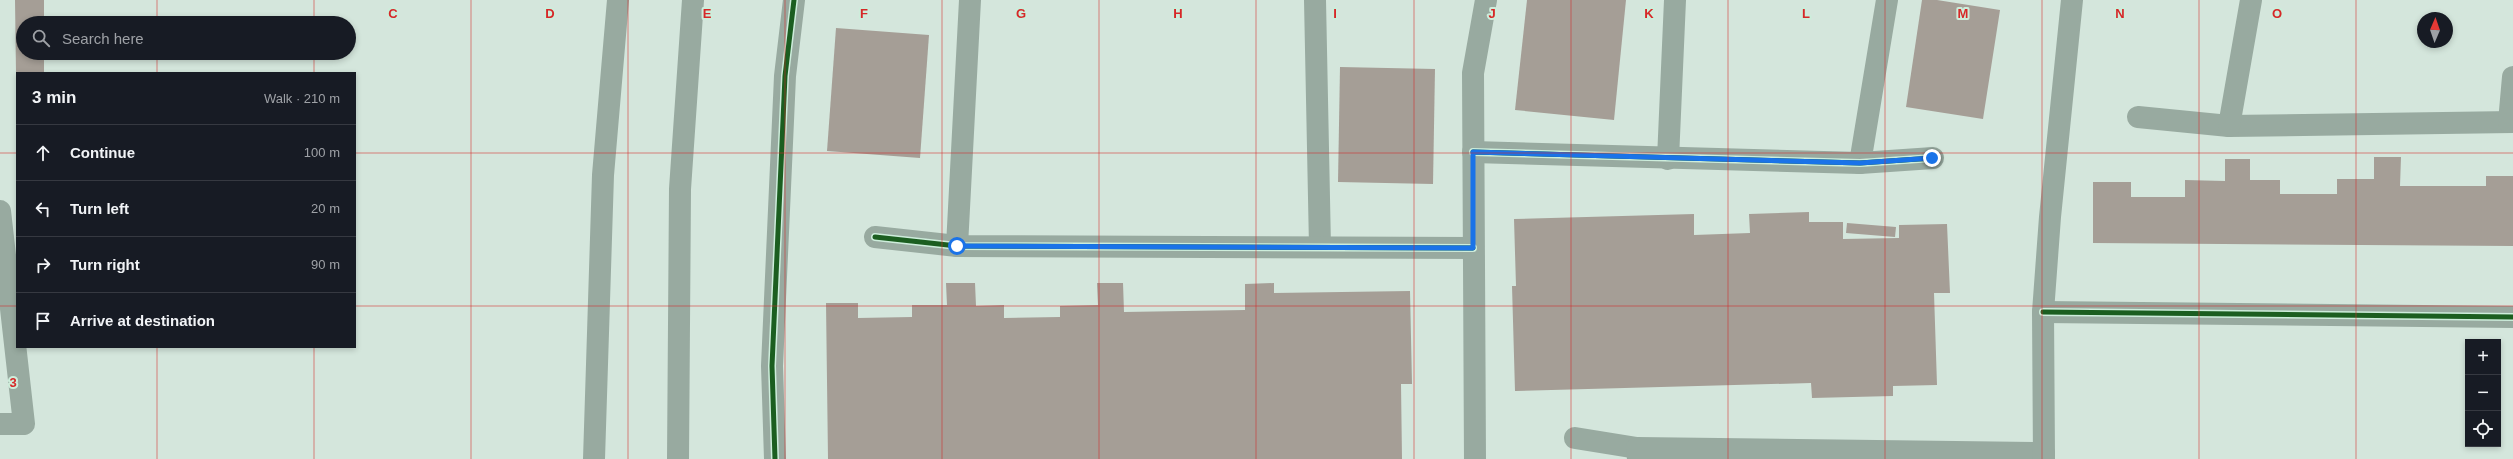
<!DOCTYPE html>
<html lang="en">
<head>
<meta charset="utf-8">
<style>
	body { margin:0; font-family:Arial,sans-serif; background:#20242c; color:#f1f3f6 }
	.controls { position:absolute; right:12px; bottom:12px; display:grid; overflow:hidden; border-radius:0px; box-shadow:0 2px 6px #0003 }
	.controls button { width:36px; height:36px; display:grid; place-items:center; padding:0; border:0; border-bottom:1px solid #363941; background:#171b24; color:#f1f3f6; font:20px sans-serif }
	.compass { position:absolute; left:2417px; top:12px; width:36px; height:36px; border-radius:50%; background:#171b24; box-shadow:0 2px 6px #0003; rotate:2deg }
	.stop { position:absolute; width:12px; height:12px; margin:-9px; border:3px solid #1a73e8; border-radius:50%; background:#fff }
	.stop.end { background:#1a73e8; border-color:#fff; box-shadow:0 1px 4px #0008 }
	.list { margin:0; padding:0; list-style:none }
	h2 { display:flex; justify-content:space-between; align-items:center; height:52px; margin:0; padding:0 16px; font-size:17px }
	h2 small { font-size:13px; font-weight:400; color:#9ea1a6 }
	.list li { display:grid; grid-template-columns:26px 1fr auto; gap:12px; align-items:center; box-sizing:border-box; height:56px; padding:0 16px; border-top:1px solid #363941 }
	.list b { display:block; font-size:15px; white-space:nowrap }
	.list em { font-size:13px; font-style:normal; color:#9ea1a6 }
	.icon { flex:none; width:22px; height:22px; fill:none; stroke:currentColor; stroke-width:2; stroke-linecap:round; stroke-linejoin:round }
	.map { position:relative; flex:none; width:2513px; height:459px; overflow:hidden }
	.search { position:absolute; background:#171b24; box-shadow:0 2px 6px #0003; left:16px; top:16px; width:340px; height:44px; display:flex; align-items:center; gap:10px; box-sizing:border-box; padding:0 14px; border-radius:22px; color:#9ea1a6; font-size:15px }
	.panel { position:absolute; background:#171b24; box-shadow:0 2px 6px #0003; left:16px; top:72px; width:340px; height:276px; border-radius:0px }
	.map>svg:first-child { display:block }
	.building { fill:#a59e96 }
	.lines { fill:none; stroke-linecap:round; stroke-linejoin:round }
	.minor { stroke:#98aaa0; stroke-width:22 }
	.tertiary { stroke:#98aaa0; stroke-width:22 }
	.cycleway-casing { stroke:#cdeddb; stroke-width:8 }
	.cycleway { stroke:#1b5e20; stroke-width:5 }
	.route { stroke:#1a73e8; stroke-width:5 }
	.grid { fill:none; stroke:#d62828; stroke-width:1; stroke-opacity:0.55 }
	.grid-label { font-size:13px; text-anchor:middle; font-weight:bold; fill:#d62828; stroke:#cdeddb; stroke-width:4; stroke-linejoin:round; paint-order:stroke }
</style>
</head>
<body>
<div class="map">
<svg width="2513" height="459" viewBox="0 0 2513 459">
	<rect width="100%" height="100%" fill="#d4e6dc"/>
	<!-- building -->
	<g class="building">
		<path d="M15,0h29v23h-21v30h21v20h-28z"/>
		<path d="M1527,0h99l-12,120 -99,-10z"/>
		<path d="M1922,0h15l63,10 -17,109 -77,-12z"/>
		<path d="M836,28l93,7 -9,123 -93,-7z"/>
		<path d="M1340,67l95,2 -2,115 -95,-2z"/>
		<path d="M2374,157h27l-1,29h86v-10h27v70l-420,-3v-61h38v15h54v-17l40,1v-22h25v21h30v14h57v-15h37z"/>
		<path d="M1809,212v10h34v17l56,-1v-13l48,-1 3,69h-16l3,92 -44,1v10l-81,2 -1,-15 -296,8 -3,-105h4l-2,-67 180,-5v21l56,-2 -1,-19z"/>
		<path d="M1847,223l49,4 -1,10 -49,-4z"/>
		<path d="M946,283h29l1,23 28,-1v13l56,-1v-11l38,-1 -1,-22h26l1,29 121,-2v-26l29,-1v10l136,-2 2,93h-11l1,75h-574l-2,-156h32v15l54,-1v-12h35z"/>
	</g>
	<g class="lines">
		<!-- minor -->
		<g class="minor">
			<path d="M1315,0l5,247"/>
			<path d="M2138,117l91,9 284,-4"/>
			<path d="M2509,122l4,-45"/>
			<path d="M2229,126l22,-126"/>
			<path d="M1473,152l387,11 73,-5"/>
			<path d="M1668,159l7,-159"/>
			<path d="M1860,163l27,-163"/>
			<path d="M0,211l24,213h-24"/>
			<path d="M875,237l82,9 516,2"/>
			<path d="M957,246l13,-246"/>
			<path d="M2043,312l470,5"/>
			<path d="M1575,438l62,10"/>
			<path d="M775,459l-3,-93 13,-290 9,-76"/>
			<path d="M1475,459l-2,-386 13,-73"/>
			<path d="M1638,459l-1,-11 407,5"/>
			<path d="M2044,459l-1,-147 7,-95 22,-217"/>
		</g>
		<!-- tertiary -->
		<g class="tertiary">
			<path d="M594,459l9,-284 15,-175"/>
			<path d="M678,459l2,-270 13,-189"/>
		</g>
		<!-- cycleway casing -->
		<g class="cycleway-casing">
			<g id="cycleway">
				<path d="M1473,152l387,11 73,-5"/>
				<path d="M875,237l82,9 516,2"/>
				<path d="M2043,312l470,5"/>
				<path d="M775,459l-3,-93 13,-290 9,-76"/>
			</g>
		</g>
		<!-- cycleway -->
		<use href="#cycleway" class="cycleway"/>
	</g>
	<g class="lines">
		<!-- route -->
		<path class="route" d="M957,246l516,2v-96l387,11 72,-5"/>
	</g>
	<!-- grid -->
	<path class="grid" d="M157,0v23M314,0v23M471,0v459M628,0v459M785,0v459M942,0v459M1099,0v459M1256,0v459M1414,0v459M1571,0v459M1728,0v459M1885,0v459M2042,0v459M2199,0v459M2356,0v459M157,53v20M314,53v20M0,153h17M355,153h2158M0,306h17M355,306h2158M157,347v112M314,347v112"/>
	<g class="grid-label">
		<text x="393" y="18">C</text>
		<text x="550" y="18">D</text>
		<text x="707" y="18">E</text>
		<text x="864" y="18">F</text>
		<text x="1021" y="18">G</text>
		<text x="1178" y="18">H</text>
		<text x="1335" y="18">I</text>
		<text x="1492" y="18">J</text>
		<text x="1649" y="18">K</text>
		<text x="1806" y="18">L</text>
		<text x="1963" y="18">M</text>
		<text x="2120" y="18">N</text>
		<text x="2277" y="18">O</text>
		<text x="13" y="387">3</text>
	</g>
</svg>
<div class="controls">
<button>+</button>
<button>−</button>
<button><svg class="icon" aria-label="locate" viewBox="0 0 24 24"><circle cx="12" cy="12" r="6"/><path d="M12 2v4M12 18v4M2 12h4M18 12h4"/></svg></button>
</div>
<svg class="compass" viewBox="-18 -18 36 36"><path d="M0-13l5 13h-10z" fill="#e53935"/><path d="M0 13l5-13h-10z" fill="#9ea1a6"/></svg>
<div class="stop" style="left:957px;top:246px"></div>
<div class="stop end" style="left:1932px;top:158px"></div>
<div class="search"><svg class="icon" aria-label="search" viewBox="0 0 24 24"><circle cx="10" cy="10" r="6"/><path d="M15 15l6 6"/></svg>Search here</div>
<section class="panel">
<h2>3 min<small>Walk · 210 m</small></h2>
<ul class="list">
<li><svg class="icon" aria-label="ahead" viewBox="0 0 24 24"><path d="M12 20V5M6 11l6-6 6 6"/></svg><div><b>Continue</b></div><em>100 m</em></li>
<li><svg class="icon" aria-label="left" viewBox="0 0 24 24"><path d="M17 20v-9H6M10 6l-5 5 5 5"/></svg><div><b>Turn left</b></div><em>20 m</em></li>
<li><svg class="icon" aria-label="right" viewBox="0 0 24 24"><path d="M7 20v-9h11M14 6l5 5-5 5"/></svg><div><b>Turn right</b></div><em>90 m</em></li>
<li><svg class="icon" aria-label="arrive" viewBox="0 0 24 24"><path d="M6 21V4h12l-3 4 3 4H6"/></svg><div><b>Arrive at destination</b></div></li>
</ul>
</section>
</div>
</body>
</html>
